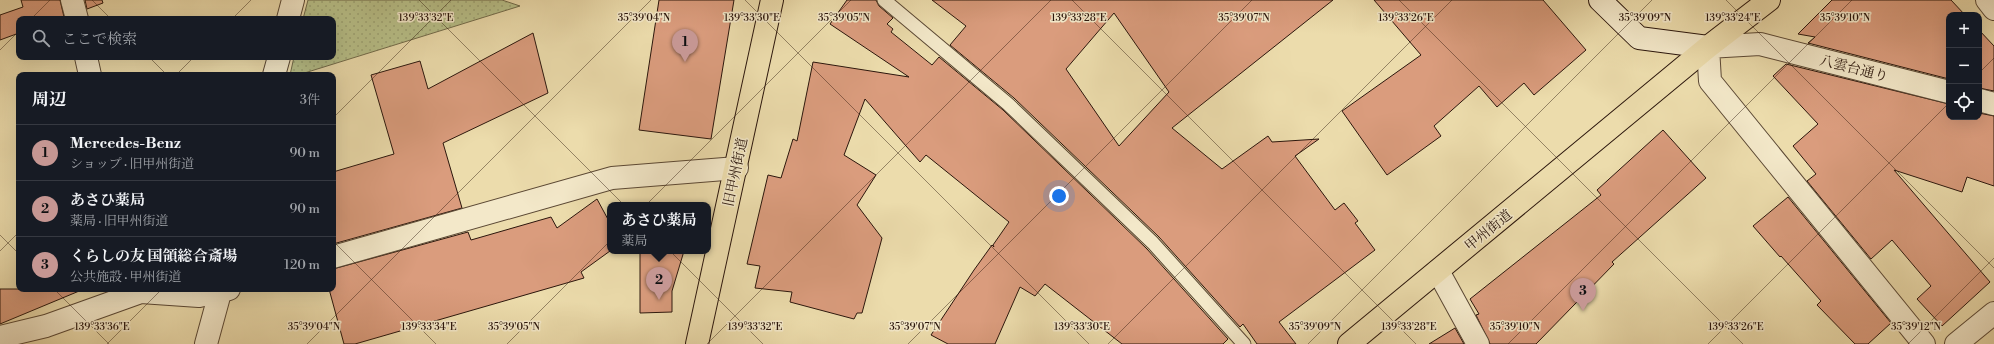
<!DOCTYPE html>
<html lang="ja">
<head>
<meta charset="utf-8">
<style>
	body { margin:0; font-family:"Libre Bodoni","Noto Serif JP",serif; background:#20242c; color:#f1f3f6 }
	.controls { position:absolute; right:12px; top:12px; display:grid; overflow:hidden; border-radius:8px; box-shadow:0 4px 16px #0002 }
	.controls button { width:36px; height:36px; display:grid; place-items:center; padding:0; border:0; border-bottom:1px solid #363941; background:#171b24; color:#f1f3f6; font:20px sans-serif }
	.you { position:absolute; left:1059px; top:196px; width:14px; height:14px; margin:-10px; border:3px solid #fff; border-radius:50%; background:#1a73e8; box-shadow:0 0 0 6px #1a73e833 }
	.badge { display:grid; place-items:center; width:26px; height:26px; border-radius:50%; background:#c59692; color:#111; font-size:13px; font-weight:700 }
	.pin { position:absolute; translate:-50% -33px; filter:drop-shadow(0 1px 2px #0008) }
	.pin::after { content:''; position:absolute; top:21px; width:14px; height:12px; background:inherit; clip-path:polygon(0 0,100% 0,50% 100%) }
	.popup { position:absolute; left:607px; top:202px; width:104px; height:52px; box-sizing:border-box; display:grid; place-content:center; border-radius:8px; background:#171b24; filter:drop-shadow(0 1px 3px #0005); font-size:13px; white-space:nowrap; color:#9ea1a6 }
	.popup b { font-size:15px; color:#f1f3f6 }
	.popup::after { content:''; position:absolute; left:50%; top:100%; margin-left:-8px; border:8px solid transparent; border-top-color:#171b24 }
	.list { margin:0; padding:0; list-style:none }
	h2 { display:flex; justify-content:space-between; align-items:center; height:52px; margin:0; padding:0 16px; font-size:17px }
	h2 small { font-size:13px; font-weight:400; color:#9ea1a6 }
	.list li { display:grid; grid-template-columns:26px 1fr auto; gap:12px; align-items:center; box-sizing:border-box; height:56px; padding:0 16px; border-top:1px solid #363941 }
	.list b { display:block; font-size:15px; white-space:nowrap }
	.list p { margin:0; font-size:13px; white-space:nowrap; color:#9ea1a6 }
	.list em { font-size:13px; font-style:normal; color:#9ea1a6 }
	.icon { flex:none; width:22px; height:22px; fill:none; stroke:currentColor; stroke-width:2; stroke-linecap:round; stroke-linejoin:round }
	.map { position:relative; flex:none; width:1994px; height:344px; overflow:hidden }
	.search { position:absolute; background:#171b24; box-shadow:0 4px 16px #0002; left:16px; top:16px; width:320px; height:44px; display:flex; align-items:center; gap:10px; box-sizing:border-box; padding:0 14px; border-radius:8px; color:#9ea1a6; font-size:15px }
	.panel { position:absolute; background:#171b24; box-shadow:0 4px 16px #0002; left:16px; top:72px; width:320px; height:220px; border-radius:8px }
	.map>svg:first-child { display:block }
	.park { fill:url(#park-dots); stroke:#726b4a }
	.building { fill:#da9c7d; stroke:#2b160c; fill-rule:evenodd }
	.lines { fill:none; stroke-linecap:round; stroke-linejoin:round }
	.lane-casing { stroke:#5b4834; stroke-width:15 }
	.street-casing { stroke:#5b4834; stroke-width:24 }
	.secondary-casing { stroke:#2b160c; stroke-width:24 }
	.primary-casing { stroke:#2b160c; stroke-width:24 }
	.highway-casing { stroke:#2b160c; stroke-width:24 }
	.lane { stroke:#f3e8c9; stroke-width:13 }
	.street { stroke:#f3e8c9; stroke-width:22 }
	.secondary { stroke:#f3e8c9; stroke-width:22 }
	.primary { stroke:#ecdcac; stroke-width:22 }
	.highway { stroke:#ecdcac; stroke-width:22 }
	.ticks { fill:none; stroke:#2b160c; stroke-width:1; stroke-opacity:0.45 }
	.labels { text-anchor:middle; stroke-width:3; stroke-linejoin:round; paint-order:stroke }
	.street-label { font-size:14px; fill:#2b160c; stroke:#f3e8c9 }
	.ticks-label { font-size:10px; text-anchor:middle; fill:#2b160c; stroke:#f3e8c9; stroke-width:3; stroke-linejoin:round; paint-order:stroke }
</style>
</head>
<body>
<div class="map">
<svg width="1994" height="344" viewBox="0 0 1994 344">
	<defs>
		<pattern id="park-dots" width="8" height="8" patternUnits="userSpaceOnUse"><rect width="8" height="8" fill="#b8c089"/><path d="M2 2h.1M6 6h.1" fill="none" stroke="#9ea475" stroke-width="1.8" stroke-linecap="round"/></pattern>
	</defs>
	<rect width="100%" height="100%" fill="#ecdcac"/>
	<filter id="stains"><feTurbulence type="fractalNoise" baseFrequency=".005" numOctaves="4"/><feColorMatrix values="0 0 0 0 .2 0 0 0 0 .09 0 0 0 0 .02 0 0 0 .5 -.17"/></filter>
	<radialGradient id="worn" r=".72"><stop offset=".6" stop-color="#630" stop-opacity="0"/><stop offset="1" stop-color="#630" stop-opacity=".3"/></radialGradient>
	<!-- park -->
	<path class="park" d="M308,0h194l18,6 -222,69h-8l4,-18h39v-38h-30z"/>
	<!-- building -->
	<g class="building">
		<path d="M21,0h39l4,17 -5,2h-40v14l-19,7v-25l23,-8z"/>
		<path d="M85,0h17l1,3 -16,6z"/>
		<path d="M659,0h75l-23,139 -72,-9z"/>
		<path d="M847,0h29l3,6 14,12 -6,6 6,5 -2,3 41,33 7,-8 64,53 144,139 81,90 -5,5h-101l-77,-60 -10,12 -15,-9 -25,57h-47l-17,-9 43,-65 18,-25 2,2 -1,-2 16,-23 -83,-67 -6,7 -55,-63 -21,56 32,20 -19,30 25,33 -20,75h-5l-3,6 -64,-17 2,-10 -37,-4 5,-22 -13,-2 21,-89 13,3 12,-39 4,2 16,-79 96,15 -79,-53z"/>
		<path d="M932,0h401l-161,128 50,41 46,-33 4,6 47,-3 -24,17 40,54 9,-7 14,18 -3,2 20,27 -96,72 17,22h-39l-14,-20 -3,3 -81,-90 -145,-139 -64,-53 16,-19zM1114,13l55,79 -50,54 -53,-77z"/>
		<path d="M1374,0h169l43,50 -52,45 -10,-12 -27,24 -18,-21 -45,40 7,10 -54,39 -45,-64 79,-56z"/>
		<path d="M1832,0h119l14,15h-16v64l-141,-36 7,-6 -17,-3z"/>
		<path d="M1979,30l15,16v45l-15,-3z"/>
		<path d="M533,33l15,60 -105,50 19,65 -129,36v-72l61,-18 -23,-79 49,-14 8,28z"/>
		<path d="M1786,64l163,40v13h30v-4l15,3v70l-27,-9 -5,15 -68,-22 96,112 -48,44 -25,-27 14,-13 -39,-46 -21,19 -64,-78 9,-7 -23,-28 25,-22 -45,-48z"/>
		<path d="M1663,130l43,48 -94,84 2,2 -78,80h-46l-14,-29 3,-1 -9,-15 131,-104 -4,-5z"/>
		<path d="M1788,197l103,126 -23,21h-13l-38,-39 4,-4 -40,-45 -1,1 -27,-31z"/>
		<path d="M597,199l13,24v28l-29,21 3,6 -229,66h-11l-15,-55h4v-20l135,-37 3,8 80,-23 6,11z"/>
		<path d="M640,251h44l-12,40v21l-32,1z"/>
		<path d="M0,289h84l-84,35z"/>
		<path d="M1455,328l9,16h-35z"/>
	</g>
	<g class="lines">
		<!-- lane casing -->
		<g class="lane-casing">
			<path id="lane" d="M884,0l124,104 145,139 91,101"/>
		</g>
		<!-- street casing -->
		<g class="street-casing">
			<g id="street">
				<path d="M72,0l5,19"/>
				<path d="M1987,0l7,9"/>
				<path d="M288,19l5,-19"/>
				<path d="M86,57l4,18"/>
				<path d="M274,75l5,-18"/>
				<path d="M1979,100l15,4"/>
				<path d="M333,257l279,-79 125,-10"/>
				<path d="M1438,271l40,73"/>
				<path d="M0,337l46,-11 95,-34 58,4 30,-7"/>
				<path d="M206,344l15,-55"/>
				<path d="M1924,344l-214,-263 -2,-34 52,-3 189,48"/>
				<path d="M1956,344l38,-31"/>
			</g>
		</g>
		<!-- secondary casing -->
		<g class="secondary-casing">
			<path id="secondary" d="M1600,0l39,38 69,9"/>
		</g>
		<!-- primary casing -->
		<g class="primary-casing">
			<path id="primary" d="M697,344l75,-344"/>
		</g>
		<!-- highway casing -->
		<g class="highway-casing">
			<path id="highway" d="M1349,344l359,-297 61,-47"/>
		</g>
		<!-- lane -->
		<use href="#lane" class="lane"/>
		<!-- street -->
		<use href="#street" class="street"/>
		<!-- secondary -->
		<use href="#secondary" class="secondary"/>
		<!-- primary -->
		<use href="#primary" class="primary"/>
		<!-- highway -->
		<use href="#highway" class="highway"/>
	</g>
	<!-- ticks -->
	<path class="ticks" d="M92,0l19,19M419,0l344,344M745,0l344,344M1072,0l344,344M1399,0l344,344M1726,0l268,268M31,19l19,-19M232,19l19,-19M0,50l19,-19M149,57l18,18M1979,73l15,-15M176,75l18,-18M333,118l118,-118M0,235l19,19M333,241l103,103M0,251l19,-19M54,289l55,55M107,344l55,-55M307,344l344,-344M507,344l344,-344M707,344l344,-344M908,344l344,-344M1108,344l344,-344M1308,344l344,-344M1508,344l344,-344M1708,344l241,-241M1908,344l86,-86"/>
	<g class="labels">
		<!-- street labels -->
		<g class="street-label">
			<text transform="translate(1854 68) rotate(14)" y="5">八雲台通り</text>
			<text transform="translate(735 172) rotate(-78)" y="5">旧甲州街道</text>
			<text transform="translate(1488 230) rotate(-39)" y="5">甲州街道</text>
		</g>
	</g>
	<g class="ticks-label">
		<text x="426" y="21">139°33'32"E</text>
		<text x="644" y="21">35°39'04"N</text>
		<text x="752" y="21">139°33'30"E</text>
		<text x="844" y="21">35°39'05"N</text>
		<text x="1079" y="21">139°33'28"E</text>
		<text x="1244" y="21">35°39'07"N</text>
		<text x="1406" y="21">139°33'26"E</text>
		<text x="1645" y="21">35°39'09"N</text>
		<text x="1733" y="21">139°33'24"E</text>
		<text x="1845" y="21">35°39'10"N</text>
		<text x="102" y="330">139°33'36"E</text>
		<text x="314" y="330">35°39'04"N</text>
		<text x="429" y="330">139°33'34"E</text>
		<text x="514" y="330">35°39'05"N</text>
		<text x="755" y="330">139°33'32"E</text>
		<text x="915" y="330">35°39'07"N</text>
		<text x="1082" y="330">139°33'30"E</text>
		<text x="1315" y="330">35°39'09"N</text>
		<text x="1409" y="330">139°33'28"E</text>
		<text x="1515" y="330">35°39'10"N</text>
		<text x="1736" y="330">139°33'26"E</text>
		<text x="1916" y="330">35°39'12"N</text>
	</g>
	<rect width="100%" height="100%" filter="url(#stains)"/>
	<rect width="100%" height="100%" fill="url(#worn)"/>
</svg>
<div class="controls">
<button>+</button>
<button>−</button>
<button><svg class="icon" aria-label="locate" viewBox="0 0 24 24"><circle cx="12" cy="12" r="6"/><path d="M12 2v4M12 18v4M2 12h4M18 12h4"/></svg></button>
</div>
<div class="you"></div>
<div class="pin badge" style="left:685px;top:62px">1</div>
<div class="pin badge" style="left:659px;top:300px">2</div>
<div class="popup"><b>あさひ薬局</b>薬局</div>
<div class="pin badge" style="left:1583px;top:311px">3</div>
<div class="search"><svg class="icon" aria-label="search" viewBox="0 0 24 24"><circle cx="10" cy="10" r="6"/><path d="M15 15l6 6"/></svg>ここで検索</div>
<section class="panel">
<h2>周辺<small>3件</small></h2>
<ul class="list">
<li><span class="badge">1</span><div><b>Mercedes-Benz</b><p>ショップ · 旧甲州街道</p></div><em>90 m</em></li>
<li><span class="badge">2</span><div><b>あさひ薬局</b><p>薬局 · 旧甲州街道</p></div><em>90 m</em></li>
<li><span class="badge">3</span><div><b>くらしの友 国領総合斎場</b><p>公共施設 · 甲州街道</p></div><em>120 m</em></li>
</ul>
</section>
</div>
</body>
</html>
